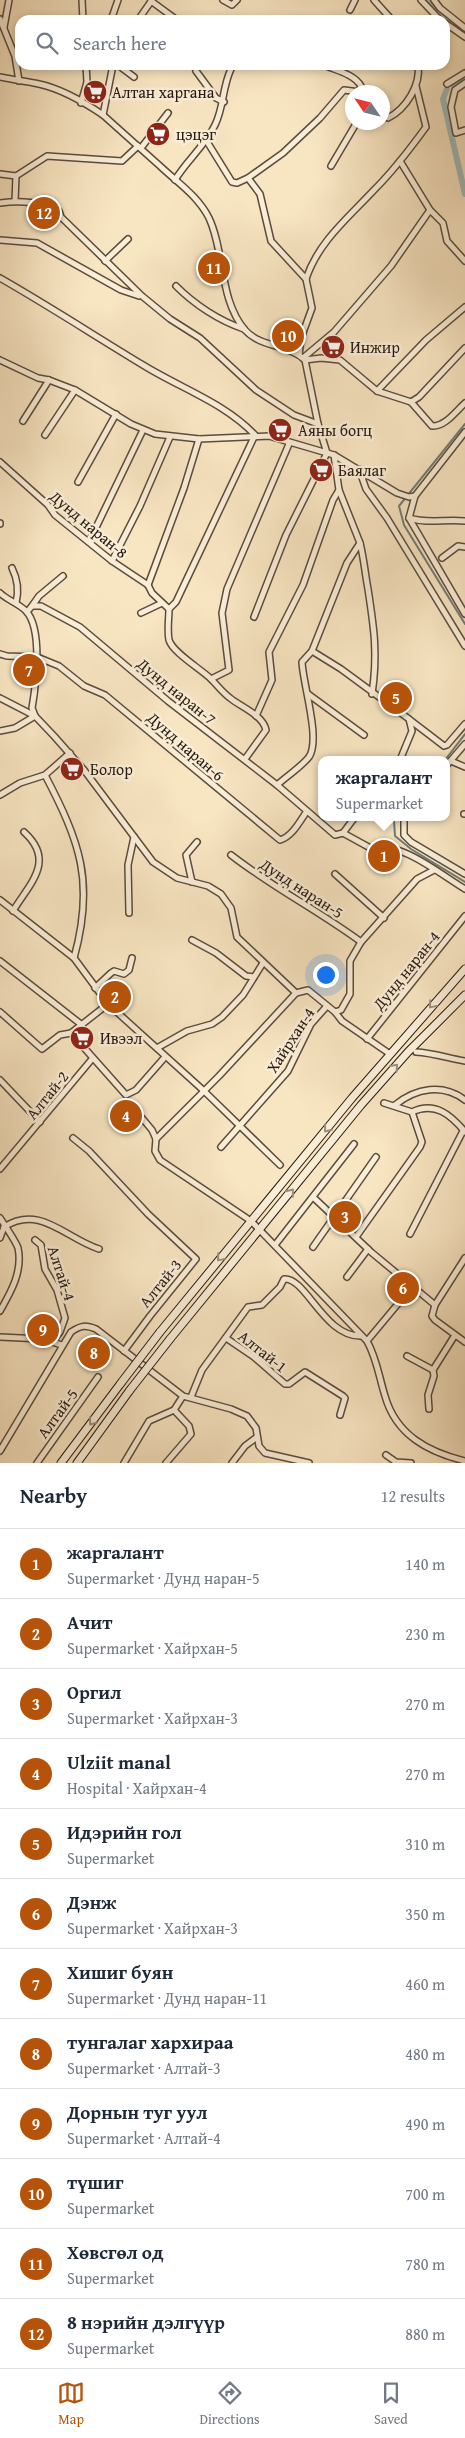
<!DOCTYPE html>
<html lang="en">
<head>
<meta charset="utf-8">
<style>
	body { margin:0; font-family:"Gentium Book Plus",serif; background:#f2f2f3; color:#1f2937 }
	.compass { position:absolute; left:345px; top:85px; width:45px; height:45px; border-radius:50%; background:#fff; box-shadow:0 2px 8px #0003; rotate:305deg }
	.you { position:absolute; left:325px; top:974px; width:18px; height:18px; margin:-12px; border:4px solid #fff; border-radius:50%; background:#1a73e8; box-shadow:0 0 0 8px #1a73e833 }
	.badge { display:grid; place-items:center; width:32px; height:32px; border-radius:50%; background:#b45309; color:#fff; font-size:16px; font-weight:700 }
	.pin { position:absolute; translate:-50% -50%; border:2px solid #fff; box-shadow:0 1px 5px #0006 }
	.popup { position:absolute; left:318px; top:756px; width:132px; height:65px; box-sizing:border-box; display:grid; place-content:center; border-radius:10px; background:#fff; filter:drop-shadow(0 1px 4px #0005); font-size:16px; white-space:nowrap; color:#747a83 }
	.popup b { font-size:19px; color:#1f2937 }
	.popup::after { content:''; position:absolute; left:50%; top:100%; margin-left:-10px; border:10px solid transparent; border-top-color:#fff }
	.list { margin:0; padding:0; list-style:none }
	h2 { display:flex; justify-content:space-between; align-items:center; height:65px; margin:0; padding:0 20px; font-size:21px }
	h2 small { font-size:16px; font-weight:400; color:#747a83 }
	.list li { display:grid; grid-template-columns:32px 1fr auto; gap:15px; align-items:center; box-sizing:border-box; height:70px; padding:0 20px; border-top:1px solid #e0e1e3 }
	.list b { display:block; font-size:19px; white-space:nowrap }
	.list p { margin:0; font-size:16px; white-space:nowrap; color:#747a83 }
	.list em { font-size:16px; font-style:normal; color:#747a83 }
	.icon { flex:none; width:28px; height:28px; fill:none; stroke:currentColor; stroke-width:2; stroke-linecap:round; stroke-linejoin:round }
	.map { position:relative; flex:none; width:465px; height:1463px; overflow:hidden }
	.search { position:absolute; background:#fff; box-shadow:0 2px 8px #0003; left:15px; right:15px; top:15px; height:55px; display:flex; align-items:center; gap:12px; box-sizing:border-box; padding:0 18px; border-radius:15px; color:#747a83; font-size:19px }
	.sheet { height:905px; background:#fff }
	nav { display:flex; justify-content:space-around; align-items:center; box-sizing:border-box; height:70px; border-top:1px solid #e0e1e3; background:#fff; font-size:14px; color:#747a83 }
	nav a { display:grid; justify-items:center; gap:2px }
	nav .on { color:#b45309 }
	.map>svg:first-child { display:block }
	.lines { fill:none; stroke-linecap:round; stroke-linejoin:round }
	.stream { stroke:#707b78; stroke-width:2 }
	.canal { stroke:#a1bdbd; stroke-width:6 }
	.street-casing { stroke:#5b4c3d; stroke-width:8 }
	.secondary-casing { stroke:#271911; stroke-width:9 }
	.street { stroke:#faeed7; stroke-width:5 }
	.secondary { stroke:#faeed7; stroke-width:7 }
	.secondary-bridge-casing { stroke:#271911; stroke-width:9; stroke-linecap:butt }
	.secondary-bridge { stroke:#faeed7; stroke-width:7 }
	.oneway { stroke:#9b8e7e }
	.labels { text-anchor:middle; stroke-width:5; stroke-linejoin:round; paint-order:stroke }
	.poi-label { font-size:16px; fill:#271911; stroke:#faeed7; text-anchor:start }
	.street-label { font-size:16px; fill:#271911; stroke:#faeed7 }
</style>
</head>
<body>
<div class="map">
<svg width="465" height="1463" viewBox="0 0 465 1463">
	<rect width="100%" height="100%" fill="#f8e5c2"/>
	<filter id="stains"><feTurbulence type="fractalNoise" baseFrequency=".004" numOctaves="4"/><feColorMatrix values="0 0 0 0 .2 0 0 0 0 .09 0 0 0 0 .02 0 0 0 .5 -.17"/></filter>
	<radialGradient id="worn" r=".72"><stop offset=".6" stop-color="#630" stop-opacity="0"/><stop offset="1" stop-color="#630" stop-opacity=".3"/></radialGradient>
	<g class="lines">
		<!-- stream -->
		<g class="stream">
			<path d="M465,424l-66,82 5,19 61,99"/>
			<path d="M445,760l20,-26"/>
			<path d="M397,817l-3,4 1,15 16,13 54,33"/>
		</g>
		<!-- canal -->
		<g class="canal">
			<path d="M429,0l9,13 27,21"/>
			<path d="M453,85l12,-7"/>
			<path d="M447,89l-4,10 22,95"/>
		</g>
		<!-- street casing -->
		<g class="street-casing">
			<g id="street">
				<path d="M82,0l1,20"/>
				<path d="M223,0l9,5 5,-5"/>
				<path d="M374,0l18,20"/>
				<path d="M421,0l19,20"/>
				<path d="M434,0l6,8 25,20"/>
				<path d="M151,1l26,19"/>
				<path d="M350,10l5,-10"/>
				<path d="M0,19l15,37 4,25"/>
				<path d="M111,20l7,-20"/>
				<path d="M138,20l14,-20"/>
				<path d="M445,23l20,14"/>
				<path d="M4,27l5,-27"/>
				<path d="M118,65l16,12"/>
				<path d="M324,65c11,5 30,9 37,21l-2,5"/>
				<path d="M196,71l20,27 8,4"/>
				<path d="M0,77c13,3 26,4 39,7 23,5 45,18 64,31 19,17 38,34 57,51 18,17 38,30 49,52 16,34 10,82 36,112 16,18 43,14 60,30l13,64 9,29 -41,82 -32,82"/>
				<path d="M465,83l-10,7 -4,17 5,26 9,-3"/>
				<path d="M447,84l18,-11"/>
				<path d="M81,103l6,-21 -1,-17"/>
				<path d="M103,115l10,-50"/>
				<path d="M382,116l6,2c18,-9 33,-33 30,-53"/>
				<path d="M206,140l26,42 5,1 11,-5"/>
				<path d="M141,148l27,-35"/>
				<path d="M400,161l30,49 13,13 4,18 18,20"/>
				<path d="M331,166l26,-44"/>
				<path d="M0,174l16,2"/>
				<path d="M175,180c12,-20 30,-34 40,-55 9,-18 7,-37 16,-56"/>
				<path d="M15,201l1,-25 31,-20 75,5 16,-15"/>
				<path d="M0,203c22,-3 39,-1 59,8l2,6 81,79 28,23 30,19 56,52 38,25 24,9"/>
				<path d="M0,240l37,3 84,47 18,6"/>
				<path d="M105,261l23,-22"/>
				<path d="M0,278c49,28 95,58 143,87 37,23 82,38 112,70l-79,167 -7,7"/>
				<path d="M306,279c12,-37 43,-62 69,-90 19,-19 35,-40 51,-62l-10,-41"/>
				<path d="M176,286c18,18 43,35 68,43"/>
				<path d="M299,355l2,-17 11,-30 -6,-29 -35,-38 -11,-47 -12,-16 35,-25 37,-35 24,-28 16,2"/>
				<path d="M303,358l31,-26 57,-66 39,-56"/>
				<path d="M0,360l38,18 11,2 26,10 56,34 24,10 44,5 70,-3 65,19 63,38 12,4 6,-1"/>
				<path d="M305,360l16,-2 19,2 37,31 34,11 8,-5 46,-49"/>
				<path d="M377,391l49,-51 39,-33"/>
				<path d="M411,402l21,24c13,1 24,-15 33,-23"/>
				<path d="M23,421l26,-41"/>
				<path d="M465,432l-50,64 -6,22 56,96"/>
				<path d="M45,435l30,-45"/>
				<path d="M0,462l48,43 7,10 57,46 36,24 4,8 17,16c0,9 -2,21 0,31 4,13 32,29 42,39 6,6 11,13 19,19 11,9 33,17 36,32l-21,29"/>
				<path d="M359,469l7,20 21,29 78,128"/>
				<path d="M78,482l38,-68"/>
				<path d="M409,518c19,6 36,1 56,3"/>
				<path d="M0,523v1"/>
				<path d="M89,542l54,-112"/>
				<path d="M360,543c4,16 5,30 8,46 6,39 10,65 4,105"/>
				<path d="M442,558l16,-12 7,1"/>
				<path d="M112,561l28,-55 30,-69"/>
				<path d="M12,568c6,12 7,23 4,35"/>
				<path d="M148,585l36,-97 15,-49"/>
				<path d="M0,593c7,7 18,10 26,18 17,18 10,74 6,97l3,8"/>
				<path d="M32,606l7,-10 24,-20"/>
				<path d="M27,612l5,-6h9l39,21 88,74 109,84 58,50 8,-2 31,17c23,-12 70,27 91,39"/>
				<path d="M141,613l21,-10"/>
				<path d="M312,651l29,18 68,50 3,12 -12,29"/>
				<path d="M0,654l7,2 30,1 22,9 25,20 21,9 175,145c12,-3 20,-19 27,-29"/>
				<path d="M211,679l18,-9 -7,-57 5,-24 62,-145"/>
				<path d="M308,694l56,41"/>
				<path d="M0,698l35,18 19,20 30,34 69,92 24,16 31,8 13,8 10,14 6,29 59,56"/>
				<path d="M256,716l16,-36 -3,-28 34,-67 30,-85 6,-10"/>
				<path d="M410,720l34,26 3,-1 18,-21"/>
				<path d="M0,731l15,-3 20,-12"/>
				<path d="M451,761l14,6"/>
				<path d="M446,766l19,-22"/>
				<path d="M45,775c35,67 50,107 29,183l34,46 95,86 77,75"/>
				<path d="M277,785c10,-9 24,-18 32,-28 12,-18 -6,-72 -7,-95l10,-11 35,-88 13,-20 -21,-53 -5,-35"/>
				<path d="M0,795l20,-12 25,-8 25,-22"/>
				<path d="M464,814h1"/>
				<path d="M404,817v18l7,7 54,32"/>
				<path d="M343,833l12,-16"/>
				<path d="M231,855c41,32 88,56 130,87"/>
				<path d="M335,874l49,44"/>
				<path d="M192,882l-6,-27 11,-13"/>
				<path d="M0,900l74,58"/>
				<path d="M13,911c17,-28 43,-50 11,-79"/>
				<path d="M129,913l-1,-48 6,-28"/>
				<path d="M192,940l24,13 30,23 8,1"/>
				<path d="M0,961l82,64"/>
				<path d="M95,988l16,-15 3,-2 10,3 5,-4 3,-12"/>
				<path d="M0,1012l42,37 18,-14 11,-2 37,-29"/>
				<path d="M335,1012l7,9 48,33"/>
				<path d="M71,1033l55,62 10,-5 29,-33"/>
				<path d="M367,1039l98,-123"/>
				<path d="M157,1048l30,-17 25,-7 10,-7 21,-22 20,-32"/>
				<path d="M416,1052c17,1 32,6 49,9"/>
				<path d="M0,1080l40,42"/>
				<path d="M384,1103l28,9"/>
				<path d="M395,1105c21,-17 48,-22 70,-5"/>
				<path d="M412,1112c23,-11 39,3 53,20"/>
				<path d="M142,1118l10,12 4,9"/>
				<path d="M73,1138l16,13 59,63 48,45 -46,57 -26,35"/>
				<path d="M156,1139l-1,12 5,9 91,61 116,120c10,18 12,36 18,55 11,39 43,56 80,65"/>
				<path d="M156,1139l63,-63 77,-83 12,-3 27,22 6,-2 9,-16v-33l11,-19 56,-63 17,-9"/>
				<path d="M221,1147l67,-76 23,-47 16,-18"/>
				<path d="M0,1169l92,-110"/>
				<path d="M313,1197l58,55 64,53"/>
				<path d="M0,1218c4,6 16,24 18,30 5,23 -7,44 -18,63"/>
				<path d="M4,1227c36,-23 61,11 95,22"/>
				<path d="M410,1234l53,-103"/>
				<path d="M356,1237l64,-90 2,-5 -10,-30"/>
				<path d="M0,1238l4,-11"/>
				<path d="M35,1240l6,5 4,24 12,21 8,28 -5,14 -8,10"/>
				<path d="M275,1245l79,-101"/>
				<path d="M313,1247l63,-90"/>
				<path d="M465,1258l-30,47 -3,11 3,4 30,22"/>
				<path d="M347,1277l21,-28"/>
				<path d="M0,1337l42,2 20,6"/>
				<path d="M226,1338l28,19 31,27h4l16,-12 38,24 2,2 -5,17"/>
				<path d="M367,1341l45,-54"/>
				<path d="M407,1356l26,14"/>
				<path d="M191,1397l11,-27 46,-63 14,-2 18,-18 4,-8c22,-2 40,58 77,57"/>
				<path d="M429,1409l-1,-14 6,-19 -1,-6 22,-35"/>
				<path d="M0,1451l71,-119c10,-7 15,-7 25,-3l87,67 48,13 16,7 9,12 3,18 6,7 44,10"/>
				<path d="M386,1455l10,7 15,1"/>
				<path d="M37,1463l61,-86"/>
				<path d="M124,1463l25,-42 25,-11"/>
				<path d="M166,1463l25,-29 -2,-8 -15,-16 9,-14"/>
				<path d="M232,1463l13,-17 12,-9"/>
			</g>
		</g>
		<!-- secondary casing -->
		<g class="secondary-casing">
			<g id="secondary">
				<path d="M160,1332l192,-234 113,-129"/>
				<path d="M170,1339l191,-234 47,-53 57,-57"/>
				<path d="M61,1463l60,-80"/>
				<path d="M77,1463l53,-73"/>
			</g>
		</g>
		<!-- street -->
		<use href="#street" class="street"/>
		<!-- secondary -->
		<use href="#secondary" class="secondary"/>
		<!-- secondary-bridge casing -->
		<g class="secondary-bridge-casing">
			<g id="secondary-bridge">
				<path d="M121,1383l39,-51"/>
				<path d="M130,1390l40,-51"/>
			</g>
		</g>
		<!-- secondary-bridge -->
		<use href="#secondary-bridge" class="secondary-bridge"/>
	</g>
	<!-- one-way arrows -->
	<defs><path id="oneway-chevron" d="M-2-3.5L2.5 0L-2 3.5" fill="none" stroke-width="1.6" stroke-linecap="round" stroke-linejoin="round" transform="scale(1.25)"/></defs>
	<g class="oneway">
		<use href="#oneway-chevron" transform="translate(432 1005) rotate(130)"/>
		<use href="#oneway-chevron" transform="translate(395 1067) rotate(-48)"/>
		<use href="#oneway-chevron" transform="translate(327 1129) rotate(129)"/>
		<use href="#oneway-chevron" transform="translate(291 1192) rotate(-51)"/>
		<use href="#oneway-chevron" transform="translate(220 1258) rotate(130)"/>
		<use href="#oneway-chevron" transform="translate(92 1422) rotate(127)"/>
	</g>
	<!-- icons -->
	<defs>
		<g id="supermarket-disc" transform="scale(1.25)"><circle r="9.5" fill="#8f2418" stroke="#faeed7"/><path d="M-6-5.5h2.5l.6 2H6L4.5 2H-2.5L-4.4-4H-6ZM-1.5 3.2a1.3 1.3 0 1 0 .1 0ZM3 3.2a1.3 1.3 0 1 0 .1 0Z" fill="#fff"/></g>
	</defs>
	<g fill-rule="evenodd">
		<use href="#supermarket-disc" x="95" y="92"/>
		<use href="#supermarket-disc" x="158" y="134"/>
		<use href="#supermarket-disc" x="333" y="347"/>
		<use href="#supermarket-disc" x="280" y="430"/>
		<use href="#supermarket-disc" x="321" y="470"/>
		<use href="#supermarket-disc" x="72" y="769"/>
		<use href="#supermarket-disc" x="82" y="1038"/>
	</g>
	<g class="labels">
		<!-- poi labels -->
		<g class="poi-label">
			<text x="112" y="98">Алтан харгана</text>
			<text x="176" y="140">цэцэг</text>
			<text x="350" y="353">Инжир</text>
			<text x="298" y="436">Аяны богц</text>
			<text x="338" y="476">Баялаг</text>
			<text x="90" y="775">Болор</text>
			<text x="100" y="1044">Ивээл</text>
		</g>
		<!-- street labels -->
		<g class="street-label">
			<text transform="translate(89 524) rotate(40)" y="6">Дунд наран-8</text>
			<text transform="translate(177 691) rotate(39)" y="6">Дунд наран-7</text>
			<text transform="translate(186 746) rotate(41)" y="6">Дунд наран-6</text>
			<text transform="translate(302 888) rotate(33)" y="6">Дунд наран-5</text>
			<text transform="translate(406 970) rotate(-51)" y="6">Дунд наран-4</text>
			<text transform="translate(290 1040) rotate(-57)" y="6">Хайрхан-4</text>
			<text transform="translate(47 1095) rotate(-51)" y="6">Алтай-2</text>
			<text transform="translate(62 1273) rotate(72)" y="6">Алтай-4</text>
			<text transform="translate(160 1283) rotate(-51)" y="6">Алтай-3</text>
			<text transform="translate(263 1351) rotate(38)" y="6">Алтай-1</text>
			<text transform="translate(57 1413) rotate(-54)" y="6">Алтай-5</text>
		</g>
	</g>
	<rect width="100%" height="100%" filter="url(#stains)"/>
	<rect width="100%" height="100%" fill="url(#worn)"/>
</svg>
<svg class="compass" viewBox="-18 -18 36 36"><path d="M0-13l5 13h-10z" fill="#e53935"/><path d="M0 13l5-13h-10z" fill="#747a83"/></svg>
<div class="you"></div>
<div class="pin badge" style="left:384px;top:856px">1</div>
<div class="popup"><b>жаргалант</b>Supermarket</div>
<div class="pin badge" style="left:115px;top:997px">2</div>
<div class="pin badge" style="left:345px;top:1217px">3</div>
<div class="pin badge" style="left:126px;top:1116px">4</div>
<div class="pin badge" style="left:396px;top:698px">5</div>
<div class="pin badge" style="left:403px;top:1288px">6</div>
<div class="pin badge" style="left:29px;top:670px">7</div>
<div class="pin badge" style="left:94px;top:1353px">8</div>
<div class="pin badge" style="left:43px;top:1330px">9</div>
<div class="pin badge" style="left:288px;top:336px">10</div>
<div class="pin badge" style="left:214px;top:268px">11</div>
<div class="pin badge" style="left:44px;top:213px">12</div>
<div class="search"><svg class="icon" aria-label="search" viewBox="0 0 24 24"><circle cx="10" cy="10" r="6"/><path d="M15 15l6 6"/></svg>Search here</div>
</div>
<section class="sheet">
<h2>Nearby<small>12 results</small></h2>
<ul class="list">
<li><span class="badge">1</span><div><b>жаргалант</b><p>Supermarket · Дунд наран-5</p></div><em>140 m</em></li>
<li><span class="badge">2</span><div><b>Ачит</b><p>Supermarket · Хайрхан-5</p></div><em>230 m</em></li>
<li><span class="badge">3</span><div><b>Оргил</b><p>Supermarket · Хайрхан-3</p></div><em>270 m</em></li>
<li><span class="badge">4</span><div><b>Ulziit manal</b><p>Hospital · Хайрхан-4</p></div><em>270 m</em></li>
<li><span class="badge">5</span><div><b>Идэрийн гол</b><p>Supermarket</p></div><em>310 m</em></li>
<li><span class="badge">6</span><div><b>Дэнж</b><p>Supermarket · Хайрхан-3</p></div><em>350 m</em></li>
<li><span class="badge">7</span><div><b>Хишиг буян</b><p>Supermarket · Дунд наран-11</p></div><em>460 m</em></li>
<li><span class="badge">8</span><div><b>тунгалаг хархираа</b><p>Supermarket · Алтай-3</p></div><em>480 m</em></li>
<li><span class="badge">9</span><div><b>Дорнын туг уул</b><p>Supermarket · Алтай-4</p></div><em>490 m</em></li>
<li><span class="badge">10</span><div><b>түшиг</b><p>Supermarket</p></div><em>700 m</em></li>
<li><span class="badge">11</span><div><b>Хөвсгөл од</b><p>Supermarket</p></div><em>780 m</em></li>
<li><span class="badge">12</span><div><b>8 нэрийн дэлгүүр</b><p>Supermarket</p></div><em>880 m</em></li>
</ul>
</section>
<nav>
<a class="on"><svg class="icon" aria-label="map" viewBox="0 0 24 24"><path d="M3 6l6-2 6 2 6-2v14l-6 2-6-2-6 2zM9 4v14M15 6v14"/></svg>Map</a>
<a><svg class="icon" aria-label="directions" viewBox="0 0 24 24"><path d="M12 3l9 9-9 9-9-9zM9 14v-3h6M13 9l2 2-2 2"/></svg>Directions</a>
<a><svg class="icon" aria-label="saved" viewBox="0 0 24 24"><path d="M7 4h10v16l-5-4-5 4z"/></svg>Saved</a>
</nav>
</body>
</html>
